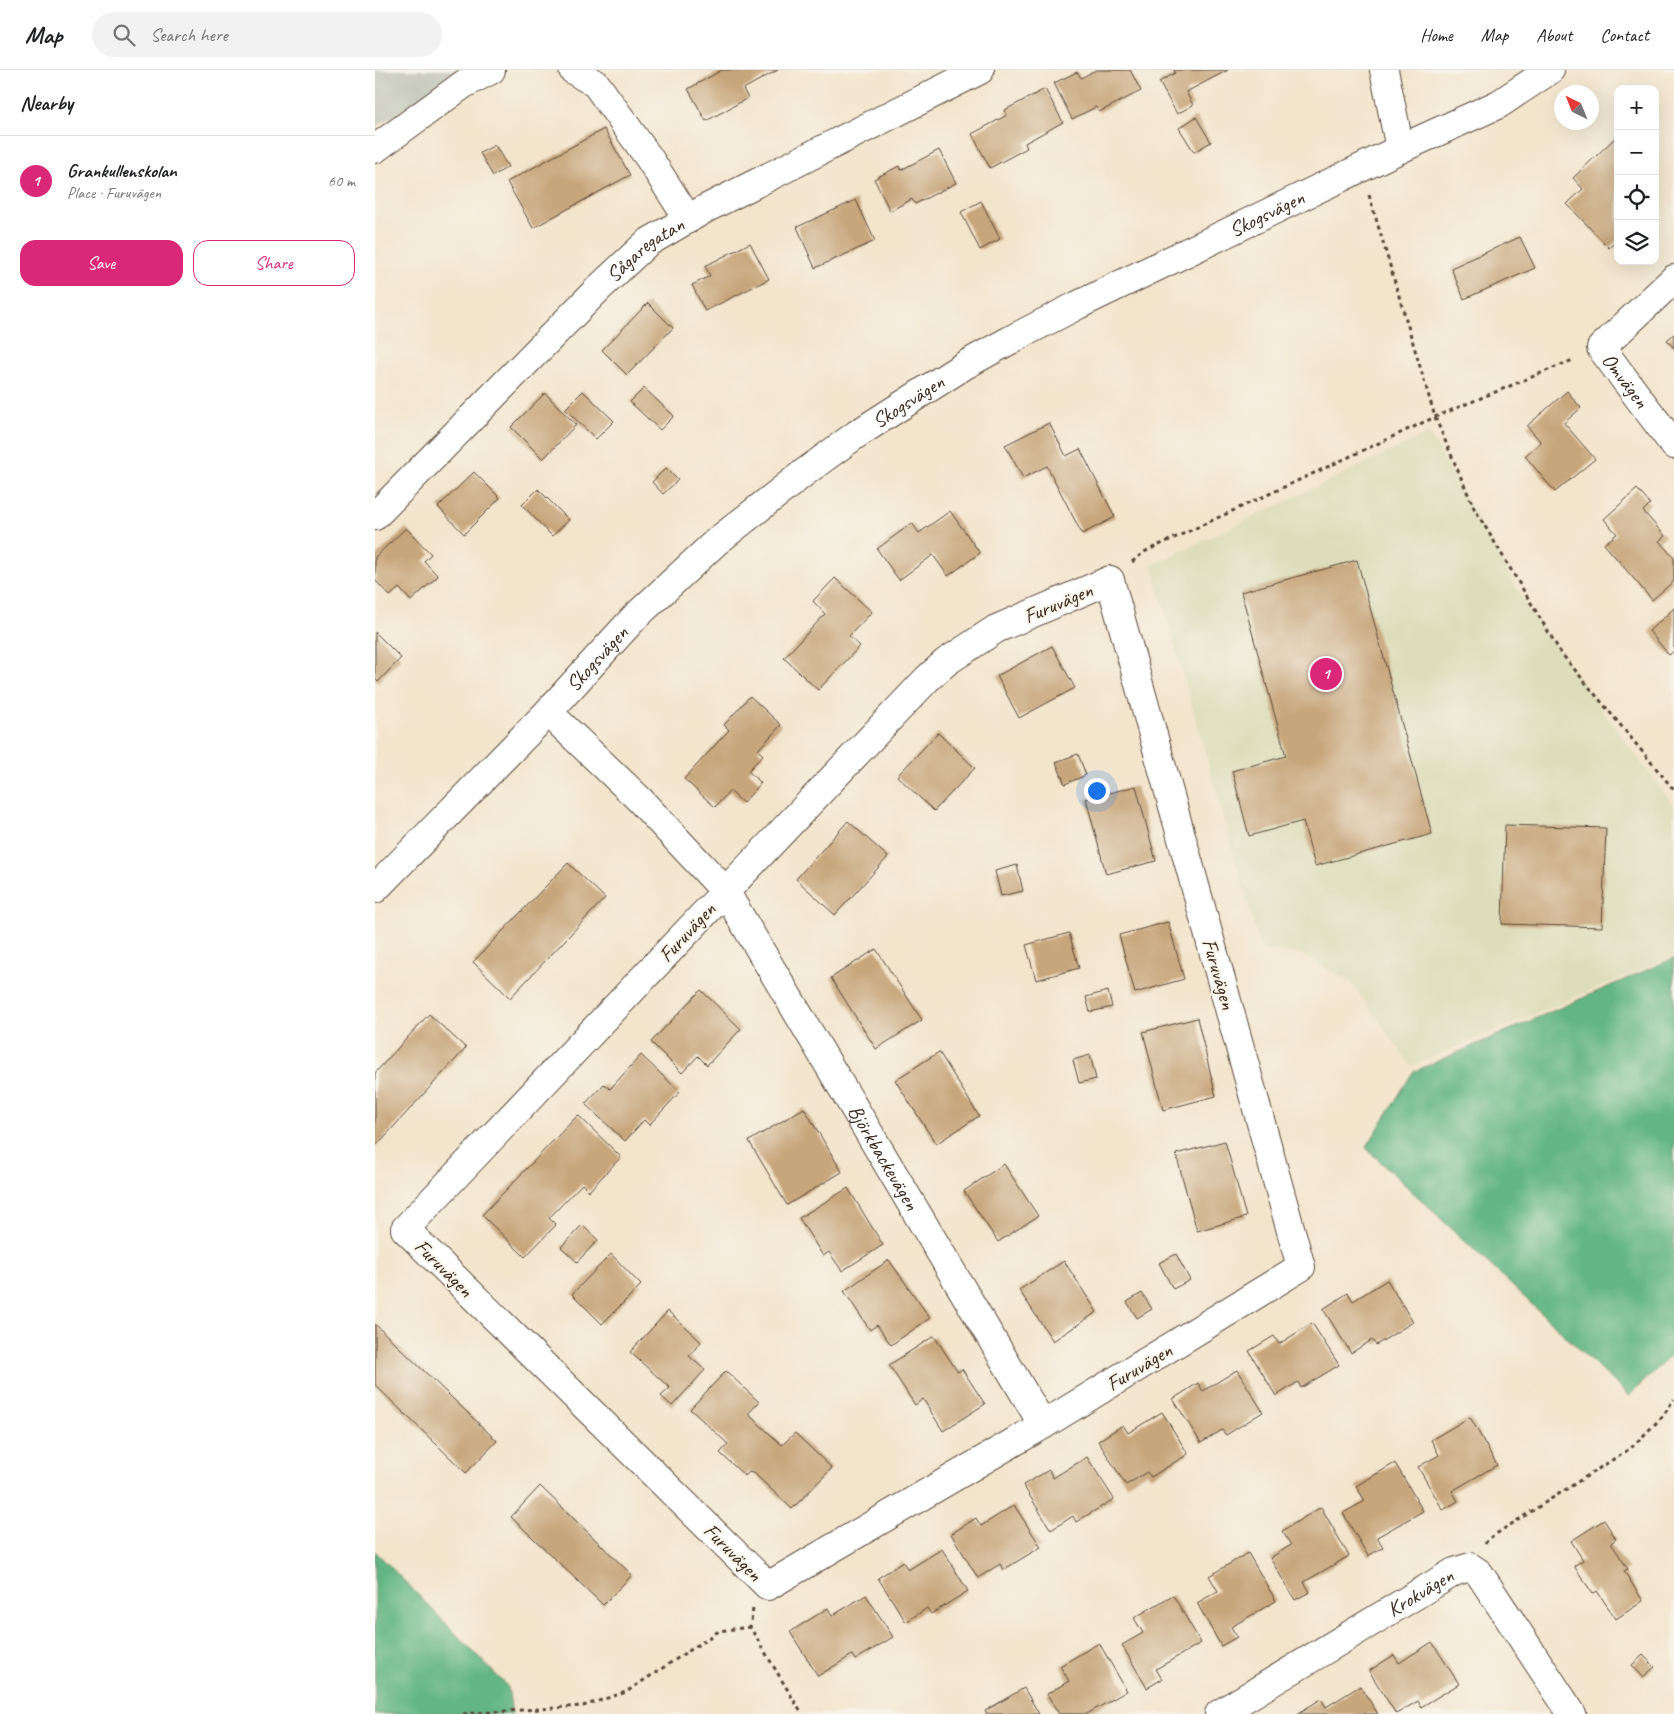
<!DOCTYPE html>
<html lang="en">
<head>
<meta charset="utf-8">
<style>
	body { margin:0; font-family:Caveat,sans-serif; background:#f2f2f2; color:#202124 }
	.controls { position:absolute; right:15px; top:15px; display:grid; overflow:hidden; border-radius:10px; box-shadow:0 5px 20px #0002 }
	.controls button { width:45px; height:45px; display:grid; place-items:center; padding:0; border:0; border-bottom:1px solid #e0e0e0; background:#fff; color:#202124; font:25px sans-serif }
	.compass { position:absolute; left:1179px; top:15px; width:45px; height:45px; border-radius:50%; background:#fff; box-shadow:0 5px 20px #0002; rotate:317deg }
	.you { position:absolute; left:721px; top:720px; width:18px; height:18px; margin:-12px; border:4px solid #fff; border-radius:50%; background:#1a73e8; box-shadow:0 0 0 8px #1a73e833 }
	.badge { display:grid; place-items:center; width:32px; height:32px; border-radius:50%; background:#db2777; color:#fff; font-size:16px; font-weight:700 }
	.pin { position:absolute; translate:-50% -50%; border:2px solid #fff; box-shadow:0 1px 5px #0006 }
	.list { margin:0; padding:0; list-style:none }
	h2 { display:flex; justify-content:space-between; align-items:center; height:65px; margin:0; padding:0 20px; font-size:21px }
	h2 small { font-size:16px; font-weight:400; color:#757577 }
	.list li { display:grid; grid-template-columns:32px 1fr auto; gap:15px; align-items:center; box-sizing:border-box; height:90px; padding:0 20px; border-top:1px solid #e0e0e0 }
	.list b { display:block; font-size:19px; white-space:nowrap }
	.list p { margin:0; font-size:16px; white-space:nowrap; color:#757577 }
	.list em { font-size:16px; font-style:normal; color:#757577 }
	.actions { display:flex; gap:10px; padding:15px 20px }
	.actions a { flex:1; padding:11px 0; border:1px solid #db2777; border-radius:15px; text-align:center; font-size:18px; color:#db2777 }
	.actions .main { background:#db2777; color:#fff }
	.icon { flex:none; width:28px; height:28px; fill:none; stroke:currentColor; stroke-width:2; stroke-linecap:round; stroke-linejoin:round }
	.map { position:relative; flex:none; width:1299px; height:1644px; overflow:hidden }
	header { display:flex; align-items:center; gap:30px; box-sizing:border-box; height:70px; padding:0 25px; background:#fff; border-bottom:1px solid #e0e0e0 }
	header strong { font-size:24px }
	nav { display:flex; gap:28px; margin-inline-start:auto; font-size:18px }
	.search { width:350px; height:45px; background:#f2f2f2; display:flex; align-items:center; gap:12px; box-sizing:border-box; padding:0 18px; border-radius:28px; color:#757577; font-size:19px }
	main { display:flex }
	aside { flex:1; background:#fff }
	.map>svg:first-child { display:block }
	.built { fill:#deddbb }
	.industrial { fill:#c3c6b9 }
	.forest { fill:#64b683; stroke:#507050 }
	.building { fill:#c7a67b }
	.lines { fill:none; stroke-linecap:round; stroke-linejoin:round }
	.minor-casing { stroke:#574638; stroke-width:30 }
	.path { stroke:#574638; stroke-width:3; stroke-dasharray:4 4; stroke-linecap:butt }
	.minor { stroke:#fff; stroke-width:28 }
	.labels { text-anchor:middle; stroke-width:4; stroke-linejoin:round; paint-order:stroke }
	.street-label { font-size:21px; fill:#3b2a1e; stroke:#f7f3e8 }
</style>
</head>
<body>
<header>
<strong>Map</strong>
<div class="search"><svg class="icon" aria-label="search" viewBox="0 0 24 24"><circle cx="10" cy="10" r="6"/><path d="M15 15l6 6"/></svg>Search here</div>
<nav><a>Home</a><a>Map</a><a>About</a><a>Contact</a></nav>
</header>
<main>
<aside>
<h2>Nearby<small></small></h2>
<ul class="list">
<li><span class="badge">1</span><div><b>Grankullenskolan</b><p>Place · Furuvägen</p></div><em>60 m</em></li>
</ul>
<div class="actions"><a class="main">Save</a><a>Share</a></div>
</aside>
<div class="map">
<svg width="1299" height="1644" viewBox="0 0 1299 1644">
	<rect width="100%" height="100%" fill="#f7f3e8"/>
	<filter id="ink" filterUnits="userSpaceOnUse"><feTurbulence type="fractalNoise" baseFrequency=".02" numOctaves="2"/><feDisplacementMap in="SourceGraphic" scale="10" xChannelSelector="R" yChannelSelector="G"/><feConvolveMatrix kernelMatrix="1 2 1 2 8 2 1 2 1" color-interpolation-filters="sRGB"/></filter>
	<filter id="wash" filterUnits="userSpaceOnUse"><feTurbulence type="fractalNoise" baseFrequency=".0096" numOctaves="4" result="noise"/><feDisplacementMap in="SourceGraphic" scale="20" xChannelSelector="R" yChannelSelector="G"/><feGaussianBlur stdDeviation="1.12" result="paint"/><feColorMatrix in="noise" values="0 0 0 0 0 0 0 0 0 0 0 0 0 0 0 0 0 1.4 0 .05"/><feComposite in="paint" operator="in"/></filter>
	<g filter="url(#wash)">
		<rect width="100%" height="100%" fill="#f3e4cc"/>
		<!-- built -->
		<path class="built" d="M1054,363l100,177 69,95 76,101v150l-263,110 -60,-84 -52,-29 -38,-3 -109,-385z"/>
		<!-- industrial -->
		<path class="industrial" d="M0,0h95l-95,57z"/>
		<!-- forest -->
		<g class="forest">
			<path d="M1299,888v394l-45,44 -263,-248 47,-76z"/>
			<path d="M0,1481l133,136 4,27h-137z"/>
		</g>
		<g id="blocks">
			<!-- building -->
			<g class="building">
				<path d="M347,0h56l-35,19 5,9 -42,23 -18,-32z"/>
				<path d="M721,0h34l11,21 -42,21 -3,-5 -24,12 -18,-36 23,-11 4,6z"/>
				<path d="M799,0h54l-42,22 7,13 -16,9 -18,-32 16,-9z"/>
				<path d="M670,19l18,33 -38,21 2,5 -37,20 -18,-34 35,-19 -2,-5z"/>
				<path d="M821,47l15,25 -17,10 -15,-24z"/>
				<path d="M229,59l26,46 -97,53 -26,-46z"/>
				<path d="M1243,65v104l-9,9 -42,-44 16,-15 -10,-11z"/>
				<path d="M120,75l13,22 -15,9 -13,-23z"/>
				<path d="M564,80l17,33 -41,21 -3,-5 -22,12 -16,-32 25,-13 2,4z"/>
				<path d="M481,130l19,41 -60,27 -18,-41z"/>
				<path d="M606,131l19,38 -20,11 -19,-38z"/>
				<path d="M1145,167l15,31 -71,31 -13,-31z"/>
				<path d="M375,173l19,36 -64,32 -13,-26 18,-9 -5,-10z"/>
				<path d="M273,233l25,25 -46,47 -25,-25z"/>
				<path d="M1299,264v14l-7,-8z"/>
				<path d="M269,318l30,28 -14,14 -30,-28z"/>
				<path d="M208,321l31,30 -18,18 -31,-30z"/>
				<path d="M1192,321l14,17 -17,15 31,36 -40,33 -30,-36 16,-14 -14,-16z"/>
				<path d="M170,323l31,32 -33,34 -32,-32z"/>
				<path d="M674,353l17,33 14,-7 35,68 -33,17 -35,-68 -24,12 -18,-33z"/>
				<path d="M291,398l12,12 -15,14 -11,-12z"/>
				<path d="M99,402l26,26 -36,36 -26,-27z"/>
				<path d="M163,419l31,31 -17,16 -30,-31z"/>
				<path d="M1262,419l13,15 -7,7 22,25 -6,5 15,17v23l-22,19 -48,-56 13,-10 -13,-15z"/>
				<path d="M575,441l30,42 -32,23 -15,-21 -34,25 -22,-31 35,-26 7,10z"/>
				<path d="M31,458l25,26 -7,7 14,15 -27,25 -12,-13 -9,8 -15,-16v-23z"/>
				<path d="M982,490l75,274 -117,32 -12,-45 -54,15 -17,-65 54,-15 -45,-164z"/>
				<path d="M460,508l37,34 -23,24 11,10 -42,44 -34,-32 41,-44 -12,-13z"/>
				<path d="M1299,538v43l-5,4 -20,-24z"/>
				<path d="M0,562l26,26 -23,24 -3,-3z"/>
				<path d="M677,576l23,42 -56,30 -22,-42z"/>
				<path d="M375,626l31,29 -23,25 5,5 -15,16 13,12 -18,20 -13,-12 -15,16 -31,-28 45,-49 -5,-5z"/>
				<path d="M563,663l37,35 -41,43 -37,-35z"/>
				<path d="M703,684l8,21 -21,9 -9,-22z"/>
				<path d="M761,716l20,75 -50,13 -20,-75z"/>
				<path d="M473,751l40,36 -53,58 -39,-36z"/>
				<path d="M1130,755l101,3 -4,99 -100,-3z"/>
				<path d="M193,793l37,35 -95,100 -37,-36z"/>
				<path d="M642,795l6,26 -22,5 -6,-25z"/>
				<path d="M793,852l16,57 -49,14 -16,-58z"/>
				<path d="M694,863l10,35 -43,12 -10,-35z"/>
				<path d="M501,879l46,71 -46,29 -45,-71z"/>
				<path d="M326,920l40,39 -34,36 -9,-9 -16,17 -31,-31z"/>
				<path d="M733,921l4,16 -22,5 -4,-15z"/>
				<path d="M54,944l37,34 -91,99v-74z"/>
				<path d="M822,948l19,78 -53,14 -20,-78z"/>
				<path d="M564,982l40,64 -43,28 -41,-64z"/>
				<path d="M266,985l39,37 -31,33 -5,-5 -19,21 -40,-37 19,-20 6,5z"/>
				<path d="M715,985l6,24 -17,4 -6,-23z"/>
				<path d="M429,1038l38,64 -55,33 -38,-64z"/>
				<path d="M203,1045l43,42 -32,34 -7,-7 -33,34 7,7 -31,32 -43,-42z"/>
				<path d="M850,1071l21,76 -49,14 -21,-77z"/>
				<path d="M629,1094l34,52 -40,26 -34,-51z"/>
				<path d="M473,1118l35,57 -41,26 -13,-19 -6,4 -24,-38z"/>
				<path d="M207,1155l16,15 -21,22 -16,-15z"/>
				<path d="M236,1184l30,31 -39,39 -30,-30z"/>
				<path d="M801,1184l14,26 -17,9 -14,-26z"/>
				<path d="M514,1190l41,58 -39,27 -14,-20 -7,5 -26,-39z"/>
				<path d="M689,1191l33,51 -44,29 -34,-51z"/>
				<path d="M1012,1210l26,42 -37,23 -4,-5 -21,13 -28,-44 25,-16 5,8z"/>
				<path d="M767,1223l10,16 -15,9 -10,-16z"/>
				<path d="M293,1241l33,31 -12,14 16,14 -33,36 -11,-10 9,-8 -40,-36z"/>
				<path d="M937,1253l27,42 -38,23 -3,-6 -22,14 -27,-45 25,-15 5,8z"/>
				<path d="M0,1254l122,117 -31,32 -91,-88z"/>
				<path d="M559,1266l24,36 4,-3 23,35 -42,27 -20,-32 -8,6 -26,-40z"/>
				<path d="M862,1300l26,42 -37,23 -4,-5 -21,13 -28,-44 25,-16 5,8z"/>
				<path d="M351,1301l33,31 -11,12 34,31 13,-12 37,35 -40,41 -37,-35 -6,-2 -4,4 -25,-23 8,-9 -38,-35z"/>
				<path d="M787,1342l26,42 -37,23 -4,-5 -21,13 -28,-44 25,-16 5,8z"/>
				<path d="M1095,1347l27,48 -45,26 6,10 -15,9 -25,-43 21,-12 -8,-15z"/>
				<path d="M712,1387l27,42 -38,23 -3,-6 -22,14 -28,-45 26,-15 4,8z"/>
				<path d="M1020,1393l28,48 -46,26 6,10 -15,9 -25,-43 22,-12 -9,-15z"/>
				<path d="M165,1416l92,89 -29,30 -92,-88z"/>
				<path d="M639,1435l27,42 -38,23 -3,-6 -22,14 -27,-44 25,-16 5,8z"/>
				<path d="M946,1437l28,49 -45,26 6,10 -15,8 -25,-42 21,-13 -9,-14z"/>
				<path d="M1229,1450l12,19 -5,4 17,26 -4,2 19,30 -27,18 -19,-28 -4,3 -19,-28 9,-6 -12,-19z"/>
				<path d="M567,1479l26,42 -37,23 -4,-6 -21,14 -28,-44 25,-16 5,8z"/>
				<path d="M873,1483l28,48 -45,26 6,10 -16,9 -24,-43 21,-12 -9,-15z"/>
				<path d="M491,1525l27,42 -38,23 -3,-5 -34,21 -28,-44 38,-24 4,8z"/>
				<path d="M798,1525l28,48 -45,26 6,10 -15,9 -25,-43 21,-12 -9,-15z"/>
				<path d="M1057,1572l27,42 -38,23 -3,-6 -22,13 -27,-43 25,-16 5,8z"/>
				<path d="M724,1573l28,48 -40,23h-28l-12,-20 22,-13 -9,-15z"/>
				<path d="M1268,1585l12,12 -12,10 -11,-12z"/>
				<path d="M985,1616l18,28h-81l24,-15 5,8z"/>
				<path d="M649,1618l15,26h-52l-2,-3z"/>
			</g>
		</g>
	</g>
	<g filter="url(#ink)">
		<use href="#blocks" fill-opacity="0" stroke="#574638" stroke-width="1"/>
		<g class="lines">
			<!-- minor casing -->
			<g class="minor-casing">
				<g id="minor">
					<path d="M198,0l23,14 53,74 39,61"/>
					<path d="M1009,0l16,79"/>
					<path d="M0,79l89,-65 27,-14"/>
					<path id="s1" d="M1299,209l-73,69 73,97"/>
					<path id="s2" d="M0,446l223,-227 49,-46 58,-34 275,-139"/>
					<path d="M735,510l191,687 -258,158 -275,161 -363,-357 522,-550 19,-17 50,-33z"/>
					<path id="s3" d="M173,642l91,87 86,92 318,534"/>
					<path id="s4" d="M0,819l173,-177 86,-94 82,-76 89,-70 52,-38 108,-69 49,-27 64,-33 322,-156 99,-45 51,-34"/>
					<path id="s5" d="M844,1644l235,-142 16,-5 9,6 93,141"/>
				</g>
			</g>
			<!-- path -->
			<g class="path">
				<path d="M994,125l66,222 39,91 87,145 113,137"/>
				<path d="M757,492l12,-10 291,-135 140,-58"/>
				<path d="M1110,1474l3,-5 143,-91 32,-32 11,-17"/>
				<path d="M378,1539l-3,18 52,87"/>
				<path d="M88,1644l120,-8 43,-14 93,-61 31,-4"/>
			</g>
			<!-- minor -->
			<use href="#minor" class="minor"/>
		</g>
	</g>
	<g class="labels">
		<!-- street labels -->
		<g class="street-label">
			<text dy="7" stroke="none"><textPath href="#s4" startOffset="1130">Skogsvägen</textPath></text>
			<text dy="7" stroke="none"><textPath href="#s2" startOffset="380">Sågaregatan</textPath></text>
			<text dy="7" stroke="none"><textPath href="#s1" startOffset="141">Omvägen</textPath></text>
			<text dy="7" stroke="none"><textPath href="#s4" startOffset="725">Skogsvägen</textPath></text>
			<text transform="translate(683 533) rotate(-23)" y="7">Furuvägen</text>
			<text dy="7" stroke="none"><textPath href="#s4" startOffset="320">Skogsvägen</textPath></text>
			<text transform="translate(312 862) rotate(-47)" y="7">Furuvägen</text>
			<text transform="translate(844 904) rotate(74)" y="7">Furuvägen</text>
			<text dy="7" stroke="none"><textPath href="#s3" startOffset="562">Björkbackevägen</textPath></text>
			<text transform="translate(69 1198) rotate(45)" y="7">Furuvägen</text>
			<text transform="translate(764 1297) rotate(-31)" y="7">Furuvägen</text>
			<text transform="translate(358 1482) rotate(45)" y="7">Furuvägen</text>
			<text dy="7" stroke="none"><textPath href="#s5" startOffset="235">Krokvägen</textPath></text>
		</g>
	</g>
</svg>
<div class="controls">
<button>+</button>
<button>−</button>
<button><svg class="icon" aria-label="locate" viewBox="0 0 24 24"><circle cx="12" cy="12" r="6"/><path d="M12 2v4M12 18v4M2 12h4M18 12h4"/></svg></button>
<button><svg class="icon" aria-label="layers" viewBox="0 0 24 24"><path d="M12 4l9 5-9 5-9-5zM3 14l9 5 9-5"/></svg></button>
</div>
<svg class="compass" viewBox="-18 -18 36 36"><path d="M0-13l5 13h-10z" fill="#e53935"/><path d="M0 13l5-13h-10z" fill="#757577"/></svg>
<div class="you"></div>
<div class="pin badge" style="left:951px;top:604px">1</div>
</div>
</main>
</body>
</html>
